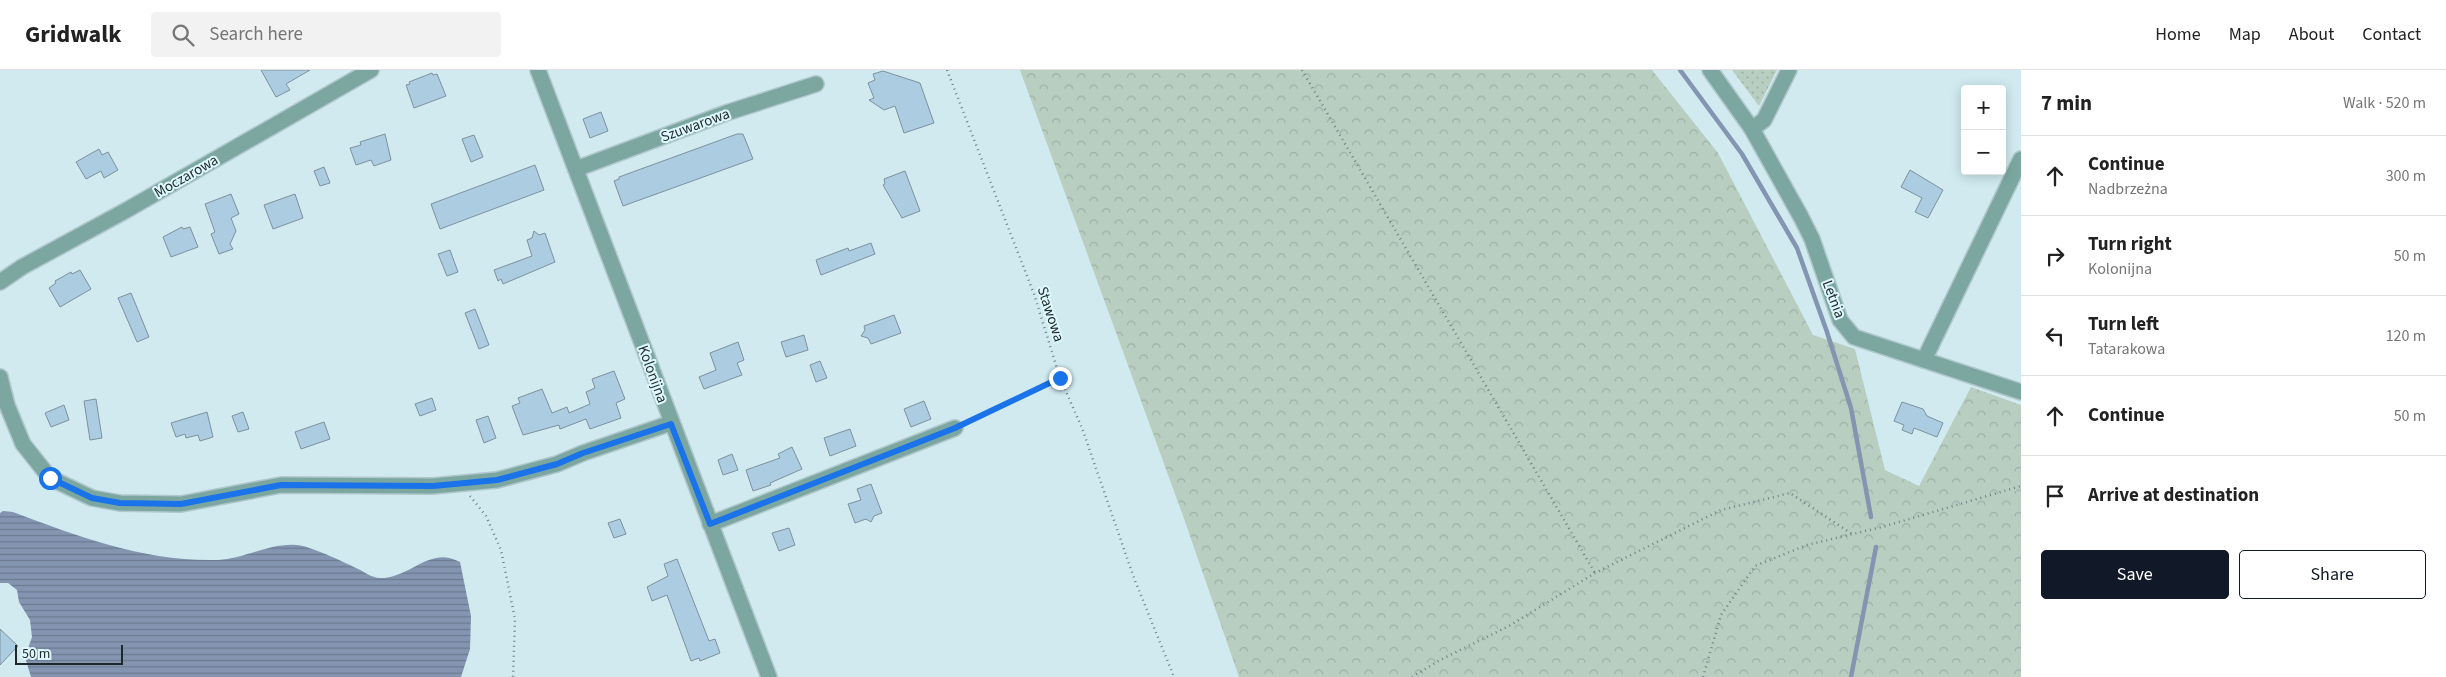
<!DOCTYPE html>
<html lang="en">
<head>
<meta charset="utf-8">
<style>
	body { margin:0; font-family:"Source Sans 3",sans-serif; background:#f2f2f2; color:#222 }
	.controls { position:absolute; right:15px; top:15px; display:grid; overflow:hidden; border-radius:5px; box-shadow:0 2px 12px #0003 }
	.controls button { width:45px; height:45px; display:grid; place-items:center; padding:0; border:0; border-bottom:1px solid #e0e0e0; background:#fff; color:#222; font:25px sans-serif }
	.scale { position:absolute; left:15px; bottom:12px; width:108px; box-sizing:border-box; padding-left:5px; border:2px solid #1f292b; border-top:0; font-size:14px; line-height:18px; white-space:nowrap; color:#1f292b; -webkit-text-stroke:4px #ddf7fc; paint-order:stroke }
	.stop { position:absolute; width:15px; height:15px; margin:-11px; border:4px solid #1a73e8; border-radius:50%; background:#fff }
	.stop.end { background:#1a73e8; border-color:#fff; box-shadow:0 1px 5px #0008 }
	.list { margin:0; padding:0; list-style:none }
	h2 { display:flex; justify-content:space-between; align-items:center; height:65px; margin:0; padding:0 20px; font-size:21px }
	h2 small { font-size:16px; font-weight:400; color:#767676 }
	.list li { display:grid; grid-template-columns:32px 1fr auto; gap:15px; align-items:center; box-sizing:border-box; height:80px; padding:0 20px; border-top:1px solid #e0e0e0 }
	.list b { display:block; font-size:19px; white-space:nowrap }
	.list p { margin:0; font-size:16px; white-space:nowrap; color:#767676 }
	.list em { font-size:16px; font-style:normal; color:#767676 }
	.actions { display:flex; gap:10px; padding:15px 20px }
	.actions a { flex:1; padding:11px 0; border:1px solid #111827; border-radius:5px; text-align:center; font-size:18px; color:#111827 }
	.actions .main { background:#111827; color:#fff }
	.icon { flex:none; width:28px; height:28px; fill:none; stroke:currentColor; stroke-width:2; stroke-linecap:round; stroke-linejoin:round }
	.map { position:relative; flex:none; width:2021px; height:607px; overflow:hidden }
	header { display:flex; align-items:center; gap:30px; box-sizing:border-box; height:70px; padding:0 25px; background:#fff; border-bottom:1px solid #e0e0e0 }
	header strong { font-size:24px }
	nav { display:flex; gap:28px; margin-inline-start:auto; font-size:18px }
	.search { width:350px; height:45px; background:#f2f2f2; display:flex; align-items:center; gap:12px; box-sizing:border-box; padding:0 18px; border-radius:5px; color:#767676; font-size:19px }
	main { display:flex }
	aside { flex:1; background:#fff }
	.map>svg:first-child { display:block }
	.forest { fill:url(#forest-crowns) }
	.garden { fill:url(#garden-dots) }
	.water { fill:url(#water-rules) }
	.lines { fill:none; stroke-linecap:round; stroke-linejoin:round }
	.stream { stroke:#8495b1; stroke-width:4.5 }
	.building { fill:#abcce1; stroke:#7e919d }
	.minor-casing { stroke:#b0c7cc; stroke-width:18 }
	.path { stroke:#718285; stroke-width:2.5; stroke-dasharray:1 4; stroke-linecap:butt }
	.minor { stroke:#7ca7a1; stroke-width:15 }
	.route { stroke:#1a73e8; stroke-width:6 }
	.labels { text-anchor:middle; stroke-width:4; stroke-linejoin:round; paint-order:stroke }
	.street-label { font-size:15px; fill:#1f292b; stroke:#ddf7fc }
</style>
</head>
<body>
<header>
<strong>Gridwalk</strong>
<div class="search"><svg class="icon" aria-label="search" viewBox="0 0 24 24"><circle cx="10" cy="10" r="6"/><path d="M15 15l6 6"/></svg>Search here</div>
<nav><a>Home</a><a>Map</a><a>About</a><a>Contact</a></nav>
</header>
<main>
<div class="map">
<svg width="2021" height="607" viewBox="0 0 2021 607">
	<defs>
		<pattern id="forest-crowns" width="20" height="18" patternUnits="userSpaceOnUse" patternTransform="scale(1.25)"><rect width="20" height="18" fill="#b8cec1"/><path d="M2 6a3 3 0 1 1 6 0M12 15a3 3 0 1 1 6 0" fill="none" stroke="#9eb1a6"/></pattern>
		<pattern id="garden-dots" width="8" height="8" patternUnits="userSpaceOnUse" patternTransform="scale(1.25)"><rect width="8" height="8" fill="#b8cec1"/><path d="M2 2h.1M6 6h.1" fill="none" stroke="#9eb1a6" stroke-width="1.8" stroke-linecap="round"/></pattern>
		<pattern id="water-rules" width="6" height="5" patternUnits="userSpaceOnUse" patternTransform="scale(1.25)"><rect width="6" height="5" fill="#8495b1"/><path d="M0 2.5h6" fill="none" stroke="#6b7a90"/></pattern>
	</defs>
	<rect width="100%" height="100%" fill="#d0eaef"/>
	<!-- forest -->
	<path class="forest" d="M1020,0h632l66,83 95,182 42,14 30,121 34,16 52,-99 50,18v272h-782l-57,-164z"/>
	<!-- garden -->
	<path class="garden" d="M1732,0h45l-18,36z"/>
	<!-- water -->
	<path class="water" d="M3,441l10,1c66,25 133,50 205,48 26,-1 51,-17 78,-15 12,0 48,17 60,23 7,3 16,10 24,10 31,0 50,-33 80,-16l11,54 -1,33 -9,28h-430l-6,-20 7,-20 -2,-17 -11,-18 -2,-12 -9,-7h-8v-70z"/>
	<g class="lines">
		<!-- stream -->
		<g class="stream">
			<path d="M1680,0l62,84 55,94 30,84 24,76 20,109"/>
			<path d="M1851,607l25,-130"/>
		</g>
	</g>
	<!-- building -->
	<g class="building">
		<path d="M261,0h49l-24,14 4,6 -14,7z"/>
		<path d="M883,1l37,12 14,40 -30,10 -9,-27 -11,4 -15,-10 5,-2 -6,-15 7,-3 -2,-6z"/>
		<path d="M432,3l1,2 4,-1 9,22 -32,12 -8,-23 4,-1 -1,-2z"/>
		<path d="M601,42l7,19 -18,7 -7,-19z"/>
		<path d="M385,64l6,26 -17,6 -3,-6 -15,5 -6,-17 11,-3 -1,-3z"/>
		<path d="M737,64h6l10,25 -130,47 -9,-25 5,-2v-2z"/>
		<path d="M474,65l9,22 -12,5 -9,-23z"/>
		<path d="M99,79l3,6 6,-3 10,18 -14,8 -3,-7 -15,8 -10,-17z"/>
		<path d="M535,95l9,25 -104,39 -9,-25z"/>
		<path d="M324,97l6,16 -10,3 -6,-15z"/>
		<path d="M1910,100l33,20 -15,28 -13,-6 7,-14 -21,-11z"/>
		<path d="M905,101l15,40 -18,7 -19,-33 2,-1 -1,-5z"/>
		<path d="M231,124l8,20 -8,4 5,13 -6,13 3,5 -14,5 -8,-20 4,-2 -10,-28z"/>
		<path d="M295,124l8,24 -30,11 -9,-24z"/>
		<path d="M182,157l1,2 7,-2 8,20 -27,10 -8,-20z"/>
		<path d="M534,161l5,4 6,-2 10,29 -52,22 -2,-5 -3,2 -4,-11 38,-14 -5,-16 5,-2z"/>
		<path d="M871,173l4,11 -54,21 -5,-15 32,-12 1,3z"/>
		<path d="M450,180l8,22 -11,4 -9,-22z"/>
		<path d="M80,200l11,19 -31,18 -11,-19 7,-5 -1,-2 16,-9 1,2z"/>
		<path d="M131,223l18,44 -12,5 -19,-44z"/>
		<path d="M475,239l14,36 -10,4 -14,-36z"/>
		<path d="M894,245l7,18 -30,11 -3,-6 -7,-2 4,-6 -1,-4z"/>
		<path d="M804,265l4,15 -22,7 -5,-15z"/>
		<path d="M738,272l6,18 -7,3 5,12 -38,14 -5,-12 17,-7 -6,-17z"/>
		<path d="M820,291l7,17 -11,4 -6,-17z"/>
		<path d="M614,301l11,28 -9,4 5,15 -31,11 -4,-10 -26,10 -1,-4 -36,10 -11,-29 8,-3 -2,-5 24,-9 10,24 15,-6 2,6 21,-9 -4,-12 9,-4 -3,-9z"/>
		<path d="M432,328l4,12 -16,6 -5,-12z"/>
		<path d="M96,329l6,39 -12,2 -6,-39z"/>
		<path d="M924,331l7,18 -20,8 -7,-18z"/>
		<path d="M1902,332l21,7 4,7 16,7 -6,14 -23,-9 -2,6 -10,-4 2,-5 -10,-4z"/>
		<path d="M64,335l5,15 -18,7 -6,-14z"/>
		<path d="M207,342l6,25 -13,4 -2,-6 -12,3 -1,-4 -9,3 -5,-14z"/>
		<path d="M243,342l6,17 -11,3 -6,-16z"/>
		<path d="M488,346l8,22 -12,5 -8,-23z"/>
		<path d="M324,352l6,17 -29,10 -6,-17z"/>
		<path d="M850,359l6,17 -26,10 -6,-18z"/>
		<path d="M792,377l10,22 -32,14 1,2 -18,6 -7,-21 34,-12 -2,-4z"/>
		<path d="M732,384l6,16 -15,5 -5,-15z"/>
		<path d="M871,414l11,29 -8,3 -3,6 -5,-3 -11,4 -7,-19 13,-4 -4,-11z"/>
		<path d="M620,449l6,15 -12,4 -6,-15z"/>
		<path d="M789,458l6,17 -16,6 -7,-18z"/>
		<path d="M677,489l32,82 6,-2 5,14 -20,8 -1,-3 -8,3 -24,-66 -15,6 -5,-14 21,-11 -4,-12z"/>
		<path d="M0,559l18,17 -18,19z"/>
	</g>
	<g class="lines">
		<!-- minor casing -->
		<g class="minor-casing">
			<g id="minor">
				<path d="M538,0l231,607"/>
				<path d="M1710,0l42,59 49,88 11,22 28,81 14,17 167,55"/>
				<path d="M1752,59l12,-9 25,-50"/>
				<path d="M576,99l150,-56 90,-29"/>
				<path d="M0,212l22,-15 103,-56 246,-141"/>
				<path d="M1924,290l97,-201"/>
				<path d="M0,307l7,28 16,39 27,34 42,20 28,5 61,1 100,-19 152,1 64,-6 60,-16 26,-11 88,-30"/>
				<path d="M710,454l245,-96"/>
			</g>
		</g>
		<!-- path -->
		<g class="path">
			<path d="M947,0l87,224 26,84 22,50 52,150 40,99"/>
			<path d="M1302,0l293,503"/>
			<path d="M967,353l93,-45"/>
			<path d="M470,426l16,20 15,34 14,69 -2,58"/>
			<path d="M1412,607l28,-17 69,-34 86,-53 126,-63 69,-17 62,41"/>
			<path d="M1703,607l18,-62 34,-49 52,-21 75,-18 139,-41"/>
		</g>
		<!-- minor -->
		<use href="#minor" class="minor"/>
	</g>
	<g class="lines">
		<!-- route -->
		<path class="route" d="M50,408l42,20 28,5 61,1 100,-19 152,1 64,-6 60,-16 26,-11 88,-29 39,100 245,-96 105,-50"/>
	</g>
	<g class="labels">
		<!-- street labels -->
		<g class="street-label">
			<text transform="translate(695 55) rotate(-20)" y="5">Szuwarowa</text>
			<text transform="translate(186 106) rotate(-30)" y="5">Moczarowa</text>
			<text transform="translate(1834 229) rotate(69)" y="5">Letnia</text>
			<text transform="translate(1051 244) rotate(72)" y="5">Stawowa</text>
			<text transform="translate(653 304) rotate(70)" y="5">Kolonijna</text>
		</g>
	</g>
</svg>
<div class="controls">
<button>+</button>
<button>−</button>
</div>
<div class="scale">50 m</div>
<div class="stop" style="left:50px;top:408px"></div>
<div class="stop end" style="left:1060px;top:308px"></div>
</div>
<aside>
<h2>7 min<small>Walk · 520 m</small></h2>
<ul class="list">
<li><svg class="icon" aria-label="ahead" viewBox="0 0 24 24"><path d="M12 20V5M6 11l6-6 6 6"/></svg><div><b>Continue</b><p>Nadbrzeżna</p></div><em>300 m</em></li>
<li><svg class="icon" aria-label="right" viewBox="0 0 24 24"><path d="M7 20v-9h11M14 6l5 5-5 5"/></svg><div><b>Turn right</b><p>Kolonijna</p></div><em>50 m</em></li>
<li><svg class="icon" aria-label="left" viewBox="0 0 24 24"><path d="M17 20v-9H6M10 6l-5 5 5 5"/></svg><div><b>Turn left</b><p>Tatarakowa</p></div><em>120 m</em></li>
<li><svg class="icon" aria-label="ahead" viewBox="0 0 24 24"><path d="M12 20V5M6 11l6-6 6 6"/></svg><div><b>Continue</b></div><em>50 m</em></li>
<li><svg class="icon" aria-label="arrive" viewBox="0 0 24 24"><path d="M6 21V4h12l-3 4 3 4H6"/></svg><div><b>Arrive at destination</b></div></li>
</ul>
<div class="actions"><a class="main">Save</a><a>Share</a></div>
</aside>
</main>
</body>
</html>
